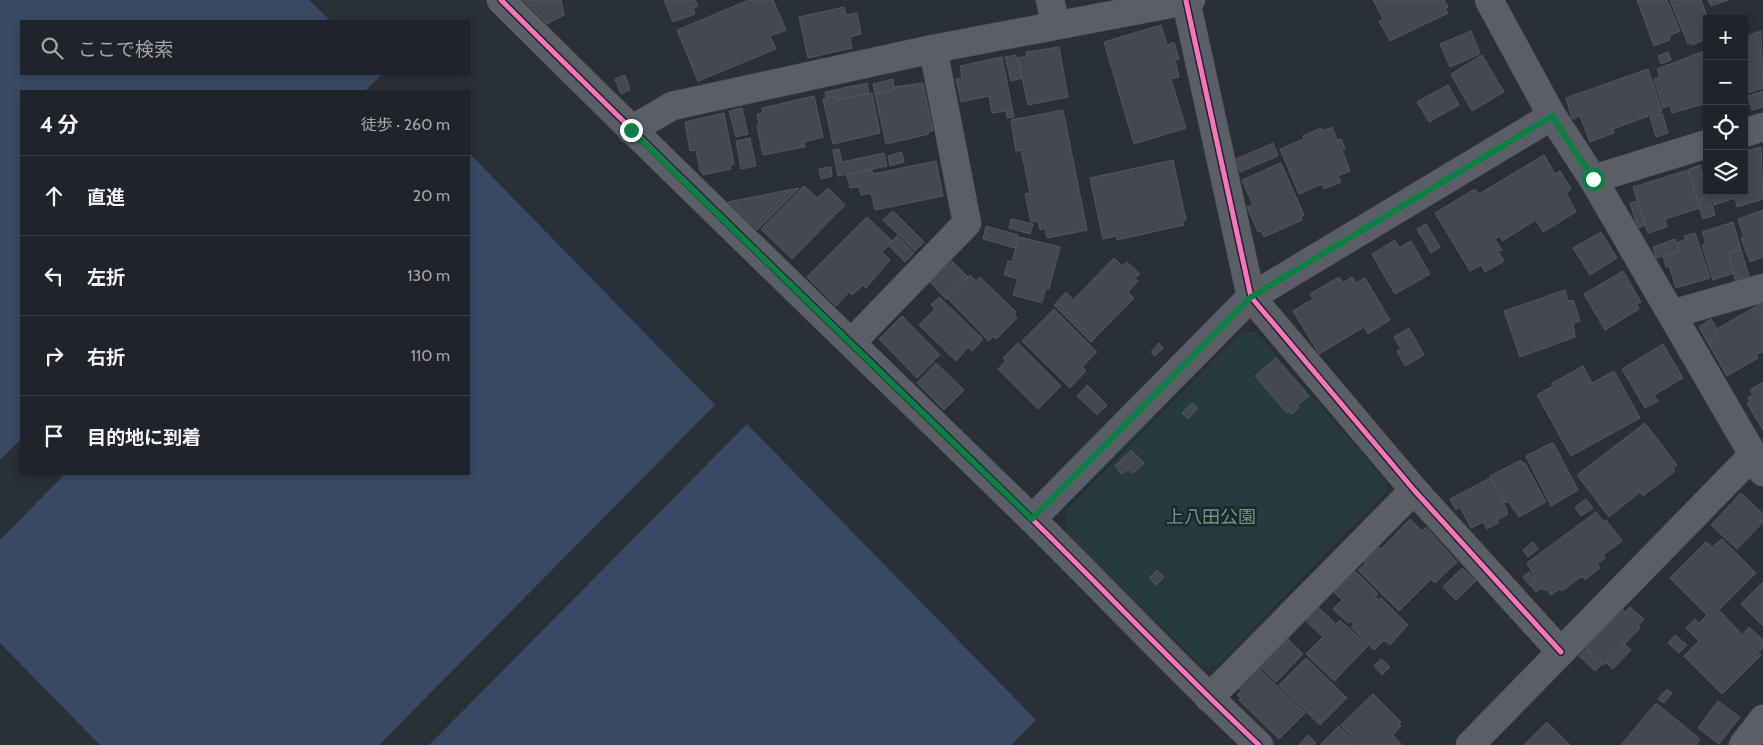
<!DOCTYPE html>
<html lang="ja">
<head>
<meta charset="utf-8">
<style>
	body { margin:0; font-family:Cabin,"Noto Sans JP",sans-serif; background:#2d3036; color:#f1f3f6 }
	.controls { position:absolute; right:15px; top:15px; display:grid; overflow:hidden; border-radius:0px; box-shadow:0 2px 8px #0003 }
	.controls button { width:45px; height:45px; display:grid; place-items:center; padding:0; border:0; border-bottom:1px solid #3d4147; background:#20242a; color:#f1f3f6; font:25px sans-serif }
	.stop { position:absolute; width:15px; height:15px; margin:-11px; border:4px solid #0b8043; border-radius:50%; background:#fff }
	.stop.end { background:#0b8043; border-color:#fff; box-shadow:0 1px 5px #0008 }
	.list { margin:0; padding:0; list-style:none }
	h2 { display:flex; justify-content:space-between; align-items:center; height:65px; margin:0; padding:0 20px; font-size:21px }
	h2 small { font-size:16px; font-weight:400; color:#a2a4a8 }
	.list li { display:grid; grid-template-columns:32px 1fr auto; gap:15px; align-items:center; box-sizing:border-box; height:80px; padding:0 20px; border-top:1px solid #3d4147 }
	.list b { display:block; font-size:19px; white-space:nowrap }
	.list em { font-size:16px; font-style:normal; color:#a2a4a8 }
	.icon { flex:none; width:28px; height:28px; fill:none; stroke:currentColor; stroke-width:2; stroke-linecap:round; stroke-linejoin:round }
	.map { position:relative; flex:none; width:1763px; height:745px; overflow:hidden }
	.search { position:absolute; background:#20242a; box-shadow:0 2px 8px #0003; left:20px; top:20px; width:450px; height:55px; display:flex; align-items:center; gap:12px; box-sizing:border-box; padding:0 18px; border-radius:0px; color:#a2a4a8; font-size:19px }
	.panel { position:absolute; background:#20242a; box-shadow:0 2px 8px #0003; left:20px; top:90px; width:450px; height:385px; border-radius:0px }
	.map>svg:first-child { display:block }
	.green { fill:#273a3e }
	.water { fill:#384963 }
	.building { fill:#444950; stroke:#52575f }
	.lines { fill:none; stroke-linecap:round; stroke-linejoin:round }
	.minor-casing { stroke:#484c53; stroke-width:29 }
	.minor { stroke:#5a5e66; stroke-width:28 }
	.cycleway-casing { stroke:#1d2633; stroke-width:8 }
	.cycleway { stroke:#fb73b8; stroke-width:5 }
	.route { stroke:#0b8043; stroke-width:6 }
	.labels { text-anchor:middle; stroke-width:5; stroke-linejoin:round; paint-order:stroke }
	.park-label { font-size:18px; fill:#6b9a76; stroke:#1d2633 }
</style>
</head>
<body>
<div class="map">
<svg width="1763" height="745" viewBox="0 0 1763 745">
	<rect width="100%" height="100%" fill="#2a3038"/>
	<!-- green -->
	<path class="green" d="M1242,332h14l129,148 1,12 -169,174 -15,1 -135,-133 -1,-24z"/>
	<!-- water -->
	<g class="water">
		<path d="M0,0h309l22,21h-310v53h361l-17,17h-344v348l-21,21z"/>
		<path d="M469,153l246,252 -336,340h-279l-100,-102v-103l65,-66h404z"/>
		<path d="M747,424l289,296 -25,25h-582z"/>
	</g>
	<!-- building -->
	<g class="building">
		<path d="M523,0h38l3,15 -17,9z"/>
		<path d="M664,0h31l3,6 -5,2 2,6 -22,8z"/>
		<path d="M749,0h24l13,30 -16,6 6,13 -78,32 -21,-51z"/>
		<path d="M1373,0h71l4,7 -3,2 3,4 -58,28 -11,-20 4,-2z"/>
		<path d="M1637,0h30l13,31 -11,5 1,4 -16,6z"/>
		<path d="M1670,0h31l7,19 -1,20 -15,6 -1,-3 -3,2z"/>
		<path d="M1708,0h20l-17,6z"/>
		<path d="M844,7l2,8 11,-2 4,21 -11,3 2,11 -44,10 -9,-41z"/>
		<path d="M1161,25l6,20 7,-3 5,17 -4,1 4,17 -8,2 15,49 -52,16 -30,-102z"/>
		<path d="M1471,31l9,23 -30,13 -10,-23z"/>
		<path d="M1761,31l2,57 -19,6v-57z"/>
		<path d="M1059,47l9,50 -40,8 -10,-47 9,-2 -1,-4z"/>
		<path d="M1707,50v53l-35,10 -2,-8 -7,3 -9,-29 6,-2 -3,-8z"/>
		<path d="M1668,52l3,8 -10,4 -3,-8z"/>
		<path d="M1016,55l6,23 -11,3 -6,-24z"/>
		<path d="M1482,55l22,37 -32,19 -21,-37z"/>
		<path d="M1002,57l12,60 -7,1 -1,-7 -14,2 -3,-17 -28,6 -5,-23 6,-1 -2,-12z"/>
		<path d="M1648,69l14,42 -49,18 1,4 -24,9 -10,-26 -8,3 -6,-21z"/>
		<path d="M625,75l5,15 -9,4 -6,-15z"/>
		<path d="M893,79l1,11 -19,4 -2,-10z"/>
		<path d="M867,83l2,10 -32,7v-4l-11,2 -1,-6z"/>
		<path d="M923,83l10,48h-5l1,3 -43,10 -11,-50 19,-4 1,-3z"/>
		<path d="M1448,85l11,20 -30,17 -12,-20z"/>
		<path d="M1763,91v16l-11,3 -4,-14z"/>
		<path d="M872,93l8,40 -47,11 -10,-45 14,-3v4z"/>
		<path d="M814,96l9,41 -19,5 1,5 -42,8 -6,-29 2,-1 -2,-11 6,-1 -1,-5z"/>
		<path d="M742,108l6,26 -12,3 -7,-26z"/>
		<path d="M1063,110l24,120 -40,8 -2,-10 -5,2 -2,-9 -7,1 -6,-28 5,-1 -9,-43 -5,1 -5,-31z"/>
		<path d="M724,113l10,51 -4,1 1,4 -28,6 -1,-4h-2l-4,-21 -6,1 -5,-29z"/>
		<path d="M1662,113l6,20 -12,4 -6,-20z"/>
		<path d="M1332,127l5,13 4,-1 4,9 -3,2 8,21 -12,5 3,6 -17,7 -2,-5 -23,10 -19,-45 24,-10 -1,-3 18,-8 2,3z"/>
		<path d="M750,138l6,28 -15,3 -5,-28z"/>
		<path d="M1273,143l5,13 -38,16 -6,-12z"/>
		<path d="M1761,147l2,52 -26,8 -2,-9 -21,7 -4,-14h34v-39z"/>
		<path d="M839,149l3,13 42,-9 3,13 -49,10 -5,-26z"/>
		<path d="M902,152l2,10 -14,4 -2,-10z"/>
		<path d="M1544,155l11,19 5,-3 11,18 -5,4 10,19 -33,20 -7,-12 -34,21 -2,-5 -5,3 7,11 -4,1 6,10 -19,11 -4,-7 -11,6 -35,-58 40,-24 4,5z"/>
		<path d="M1173,160l13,60h-4l2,5 -67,15v-4l-14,3 -13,-61z"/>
		<path d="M936,161l7,35 -68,14 -4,-17 -10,2 -2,-8 -9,1 -3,-13 25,-5 1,4z"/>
		<path d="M1281,163l23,52 -3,2 1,3 -38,17 -3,-6 -3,1 -11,-25 6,-2 -11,-25z"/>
		<path d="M1700,165l15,50 -12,4 -15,-49z"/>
		<path d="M831,167l1,9 -11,3 -2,-10z"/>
		<path d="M1688,170l12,38 -35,11 2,8 -19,6 -15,-46z"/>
		<path d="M804,186l13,12 11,-10 17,17 -53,54 -31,-30z"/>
		<path d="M799,188l-42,42 -29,-28z"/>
		<path d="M1638,201l7,24 -7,3 -8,-25z"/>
		<path d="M1763,210v47l-13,5 -9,-24 3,-1 -6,-18z"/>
		<path d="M893,211l31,31 -9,9 -32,-31z"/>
		<path d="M867,217l25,24 -10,11 8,8 -24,28 -3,-3 -11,10 -3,-3 -13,14 -29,-29z"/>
		<path d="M1011,219l22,5 -3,10 -21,-6z"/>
		<path d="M1733,222l8,28 -12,3 5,20 -21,7 -11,-35 4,-1 -4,-12z"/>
		<path d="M1426,224l14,23 -9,6 -14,-24z"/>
		<path d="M986,226l32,9 -3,13 -32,-9z"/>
		<path d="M1601,232l16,26 -27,17 -17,-27z"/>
		<path d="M1695,233l15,45 -34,10 -7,-22 -3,1 -3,-11 16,-5 -3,-8 10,-4 -2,-3z"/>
		<path d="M897,236l17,17 -9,9 -17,-17z"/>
		<path d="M1019,237l41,10 -11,42 -3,-1 -4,15 -29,-8 5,-16 -14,-4 4,-14 4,1z"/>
		<path d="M1675,239l4,12 -23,7 -3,-11z"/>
		<path d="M1395,240l4,8 12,-7 19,33 -35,20 -23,-40z"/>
		<path d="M1741,250l9,29 -14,5 -7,-31z"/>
		<path d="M1114,258l8,8 5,-4 13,12 -5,4 3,3 -10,11 6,6 -43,44 -37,-37 12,-13 7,8z"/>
		<path d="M952,261l16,16 -22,22 -16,-17z"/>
		<path d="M1623,271l18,31 -4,2 2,5 -34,21 -21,-36z"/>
		<path d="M970,275l6,6 4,-4 36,35 -2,2 3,4 -21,21 -3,-3 -4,5 -42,-43z"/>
		<path d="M1339,277l4,6 9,-6 4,6 9,-5 25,42 -22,14 -4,-7 -45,27 -26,-43 20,-12 -3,-5z"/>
		<path d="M1565,290l3,11 5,-1 7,21 -7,2 2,14 -55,20 -16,-46z"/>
		<path d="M939,297l44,42 -11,12 -4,-4 -12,14 -37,-36 16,-16 -4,-4z"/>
		<path d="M1763,302v17l-8,-12z"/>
		<path d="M1755,307l8,12v33l-7,2 2,4 -31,18 -19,-33 9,-5 -4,-7z"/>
		<path d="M1054,309l43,43 -15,15 4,4 -16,17 -48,-47z"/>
		<path d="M902,316l38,39 -23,23 -38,-39z"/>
		<path d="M1711,319l6,10 -4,2 4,7 -9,5 -9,-16z"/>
		<path d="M1409,328l15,27 -19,11 -8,-15 4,-2 -7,-12z"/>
		<path d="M1018,343l43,43 -23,23 -40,-40 8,-8 -3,-3z"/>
		<path d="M1159,343l4,5 -8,8 -4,-4z"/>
		<path d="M1663,344l20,34 -29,17 4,6 -13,7 -23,-39z"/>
		<path d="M1276,358l33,38 -12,9 2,2 -7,7 -2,-3 -3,2 -32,-37z"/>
		<path d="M936,363l28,27 -20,20 -27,-27z"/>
		<path d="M1583,366l9,17 22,-12 26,47 -69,38 -34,-61 16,-9 -2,-2z"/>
		<path d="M1763,382v48l-16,-27 3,-2 -2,-4 5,-2 -3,-5z"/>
		<path d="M1087,385l20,20 -10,10 -20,-19z"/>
		<path d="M1192,403l6,5 -10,11 -6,-6z"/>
		<path d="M1645,423l32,42 -4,3 2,3 -32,25 -3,-4 -31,25 -32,-42z"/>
		<path d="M1551,443l3,1 24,46 -27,16 -25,-50z"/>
		<path d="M1131,450l13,13 -11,10 -5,-4 -6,5 -7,-8z"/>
		<path d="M1521,460l2,4 2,-1 21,39 -27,15 -11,-16 -3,2 -15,-27z"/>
		<path d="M1490,478l17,32v5l-10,5 1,3 -11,6 -4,-7 -12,6 -11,-21 -4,3 -6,-11z"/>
		<path d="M1741,493l22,21v8l-26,27 -26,-24z"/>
		<path d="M1586,499l7,9 -12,8 -6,-9z"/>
		<path d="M1596,512l7,9 3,-1 16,21 -19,14 2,3 -8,6 3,4 -15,12 -3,-4 -20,15 -2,-2 -9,6 -4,-6 -3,2 -2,-3 -6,4 -5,-6 6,-4 -10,-19z"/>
		<path d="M1410,519l12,12 4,-4 31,35 -22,21 -4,-4 -32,32 -41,-41 8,-7 -4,-3 15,-15 4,4z"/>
		<path d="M1722,539l34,34 -37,37 42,45 -39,39 -38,-38 15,-15 -13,-13 9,-9 4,4 8,-8 -37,-37 36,-36 6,5z"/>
		<path d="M1533,542l5,7 -10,8 -5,-7z"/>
		<path d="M1462,568l14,13 -20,19 -13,-13z"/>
		<path d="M1157,570l7,7 -8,8 -7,-7z"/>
		<path d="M1354,570l24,24 -3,3 3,2 -25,24 -3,-2 -2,2 -15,-14 9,-9 -9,-9z"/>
		<path d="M1529,572l7,9 -6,5 -7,-9z"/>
		<path d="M1763,582v44l-22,-22z"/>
		<path d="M1381,598l27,27 -18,20 -6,-5 -10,10 -23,-23z"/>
		<path d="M1317,606l18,17 -13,13 -18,-17z"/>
		<path d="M1630,607l14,12 -6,7 2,2 -36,37 -18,-17 37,-38 2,2z"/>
		<path d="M1340,620l28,26 -34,35 -28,-27z"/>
		<path d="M1749,627l14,13v7l-3,4 -17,-17z"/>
		<path d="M1675,635l12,10 -8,8 -11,-10z"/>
		<path d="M1287,638l16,16 -27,28 -16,-16z"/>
		<path d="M1625,644l6,6 -18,19 -6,-6z"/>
		<path d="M1586,649l16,15 -7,7 -16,-15z"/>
		<path d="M1306,658l41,40 -27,27 -41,-40z"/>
		<path d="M1381,659l9,8 -8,8 -8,-9z"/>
		<path d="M1259,668l46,45 -26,26 -40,-39 2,-2 -4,-3 5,-4 -4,-3z"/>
		<path d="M1667,689l5,4 -8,10 -6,-4z"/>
		<path d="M1373,694l28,28 -2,2 2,2 -8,9 8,9 -1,1h-39l-20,-20z"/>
		<path d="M1718,701l22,16 -21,27 -21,-16z"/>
		<path d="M1656,703l44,36 -4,6h-75z"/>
		<path d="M1547,722l23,23h-46z"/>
		<path d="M1339,726l20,19h-39z"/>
		<path d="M1308,735l8,8 -2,2h-15z"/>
	</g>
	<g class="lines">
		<!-- minor casing -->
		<g class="minor-casing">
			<g id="minor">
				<path d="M501,0c175,175 354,346 531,519 76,75 149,153 227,226"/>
				<path d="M1050,0l6,25"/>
				<path d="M1489,0l63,116 41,63 170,293"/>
				<path d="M1186,1l65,296 163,193 147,162"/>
				<path d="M631,130l41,-24 261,-57 258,-49"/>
				<path d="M1744,133l19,-6"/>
				<path d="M1593,179l114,-35"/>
				<path d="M1672,314l91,-26"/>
				<path d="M851,343l116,-120 -34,-174"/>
				<path d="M1032,519l219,-222 301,-181"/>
				<path d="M1209,698l205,-208"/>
				<path d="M1470,745l283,-290"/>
				<path d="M1743,745l20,-26"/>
			</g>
		</g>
		<!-- minor -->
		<use href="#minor" class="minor"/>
		<!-- cycleway casing -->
		<g class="cycleway-casing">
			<g id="cycleway">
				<path d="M501,0c175,175 354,346 531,519 76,75 149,153 227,226"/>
				<path d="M1186,1l65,296 163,193 147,162"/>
			</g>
		</g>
		<!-- cycleway -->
		<use href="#cycleway" class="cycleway"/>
	</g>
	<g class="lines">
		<!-- route -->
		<path class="route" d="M631,130l401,389 219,-222 301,-181 41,63"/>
	</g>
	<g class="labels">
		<!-- park labels -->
		<g class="park-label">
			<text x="1211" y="523">上八田公園</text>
		</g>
	</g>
</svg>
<div class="controls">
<button>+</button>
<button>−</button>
<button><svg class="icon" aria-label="locate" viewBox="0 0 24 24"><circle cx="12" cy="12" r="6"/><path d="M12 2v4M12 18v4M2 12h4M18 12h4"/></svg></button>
<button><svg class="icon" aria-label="layers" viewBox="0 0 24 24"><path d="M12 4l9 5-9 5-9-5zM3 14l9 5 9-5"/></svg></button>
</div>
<div class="stop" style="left:1593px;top:179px"></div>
<div class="stop end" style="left:631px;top:130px"></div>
<div class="search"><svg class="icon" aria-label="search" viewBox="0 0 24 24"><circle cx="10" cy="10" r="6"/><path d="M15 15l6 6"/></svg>ここで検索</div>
<section class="panel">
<h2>4 分<small>徒歩 · 260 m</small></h2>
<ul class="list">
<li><svg class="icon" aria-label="ahead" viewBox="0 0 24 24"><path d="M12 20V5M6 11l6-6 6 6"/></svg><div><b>直進</b></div><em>20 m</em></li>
<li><svg class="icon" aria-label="left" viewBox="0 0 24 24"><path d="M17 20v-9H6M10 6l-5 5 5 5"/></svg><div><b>左折</b></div><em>130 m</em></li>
<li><svg class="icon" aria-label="right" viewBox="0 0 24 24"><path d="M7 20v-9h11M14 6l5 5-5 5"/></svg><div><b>右折</b></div><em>110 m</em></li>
<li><svg class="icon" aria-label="arrive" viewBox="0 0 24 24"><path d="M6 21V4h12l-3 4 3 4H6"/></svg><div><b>目的地に到着</b></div></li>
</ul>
</section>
</div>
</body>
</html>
